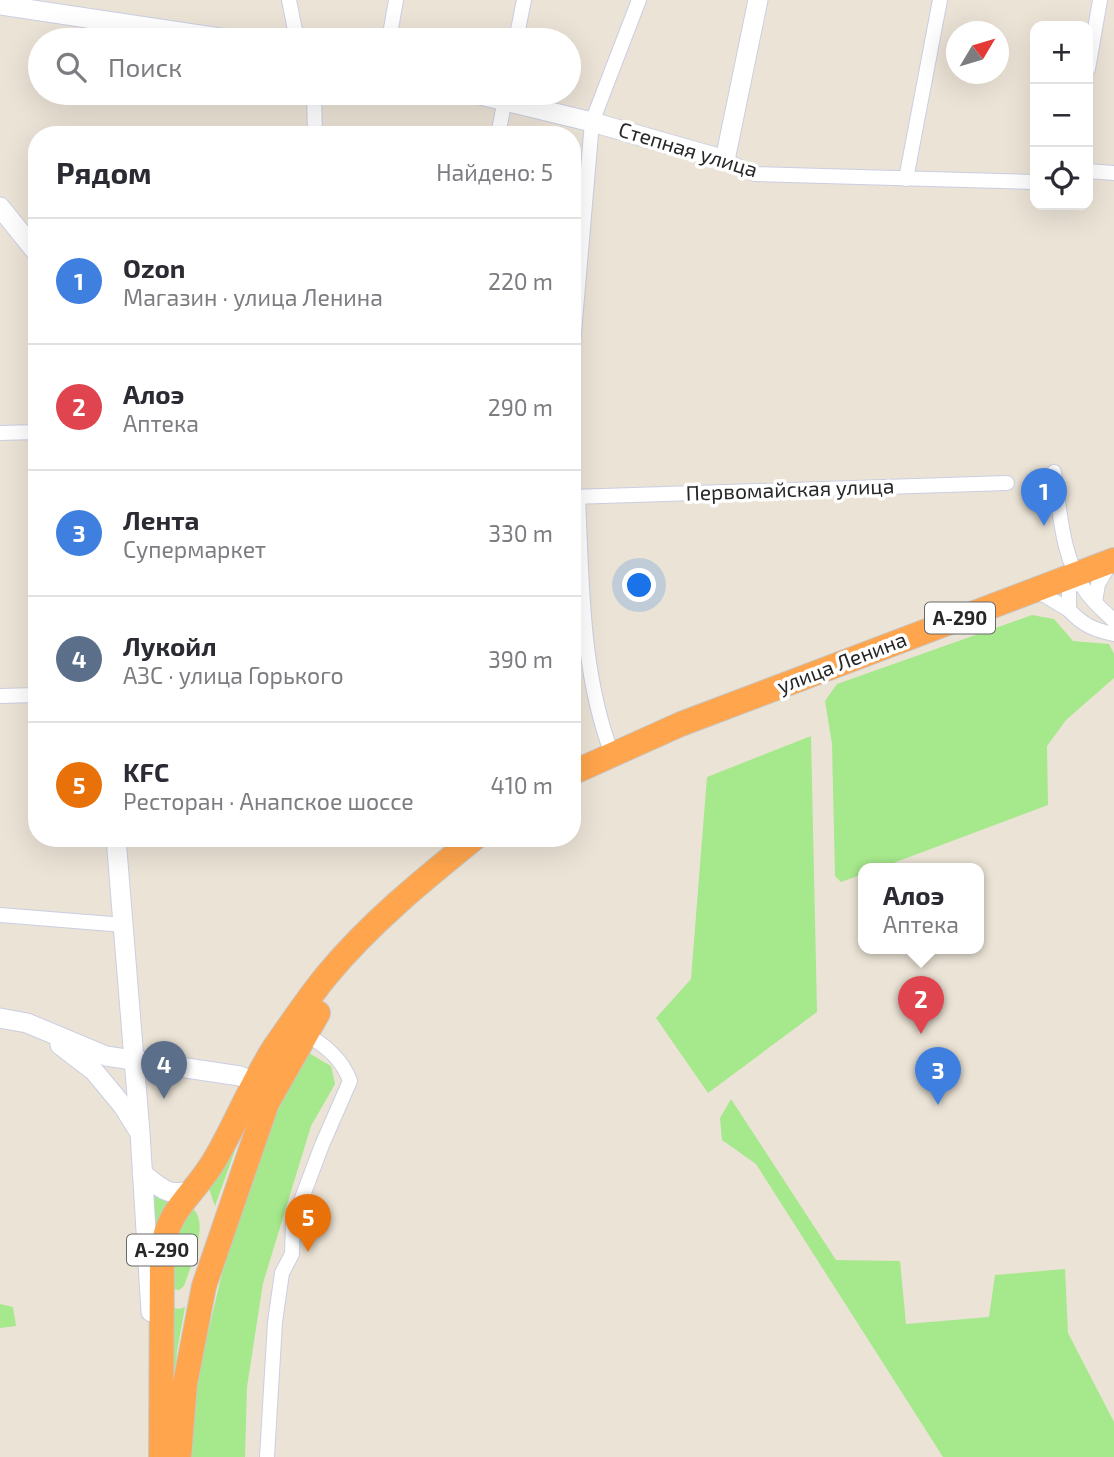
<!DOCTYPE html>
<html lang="ru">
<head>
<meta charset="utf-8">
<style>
	body { margin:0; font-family:"Exo 2",sans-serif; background:#f7f7f7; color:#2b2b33 }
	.controls { position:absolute; right:21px; top:21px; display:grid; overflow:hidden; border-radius:14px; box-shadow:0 7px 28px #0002 }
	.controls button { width:63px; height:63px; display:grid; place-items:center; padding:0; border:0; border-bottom:2px solid #e1e1e2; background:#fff; color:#2b2b33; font:35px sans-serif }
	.compass { position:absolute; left:946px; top:21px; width:63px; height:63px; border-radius:50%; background:#fff; box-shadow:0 7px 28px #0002; rotate:52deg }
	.you { position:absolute; left:640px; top:586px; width:24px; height:24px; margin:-18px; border:5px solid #fff; border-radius:50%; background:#1a73e8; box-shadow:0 0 0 10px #1a73e833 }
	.badge { display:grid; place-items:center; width:46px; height:46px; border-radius:50%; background:#2f4aff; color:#fff; font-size:23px; font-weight:700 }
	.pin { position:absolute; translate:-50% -58px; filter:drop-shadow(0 2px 4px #0008) }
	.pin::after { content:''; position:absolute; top:37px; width:24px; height:21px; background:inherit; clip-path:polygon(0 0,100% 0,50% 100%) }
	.popup { position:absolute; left:858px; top:863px; width:126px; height:91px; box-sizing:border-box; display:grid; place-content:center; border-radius:14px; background:#fff; filter:drop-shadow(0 2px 5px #0005); font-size:23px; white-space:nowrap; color:#7c7c81 }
	.popup b { font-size:26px; color:#2b2b33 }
	.popup::after { content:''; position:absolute; left:50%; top:100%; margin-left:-14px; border:14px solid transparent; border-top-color:#fff }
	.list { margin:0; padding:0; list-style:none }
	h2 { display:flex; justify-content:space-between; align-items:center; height:91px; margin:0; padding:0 28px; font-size:30px }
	h2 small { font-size:23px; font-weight:400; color:#7c7c81 }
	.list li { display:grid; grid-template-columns:46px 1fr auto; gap:21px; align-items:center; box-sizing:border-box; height:126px; padding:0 28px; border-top:2px solid #e1e1e2 }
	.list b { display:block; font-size:26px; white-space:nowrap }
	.list p { margin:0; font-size:23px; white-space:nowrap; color:#7c7c81 }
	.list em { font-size:23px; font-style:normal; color:#7c7c81 }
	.icon { flex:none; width:38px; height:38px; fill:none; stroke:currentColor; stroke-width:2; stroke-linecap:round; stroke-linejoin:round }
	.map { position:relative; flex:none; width:1114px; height:1457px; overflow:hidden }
	.search { position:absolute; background:#fff; box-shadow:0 7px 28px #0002; left:28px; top:28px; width:553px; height:77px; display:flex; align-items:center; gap:18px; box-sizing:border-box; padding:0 24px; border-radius:38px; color:#7c7c81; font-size:26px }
	.panel { position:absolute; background:#fff; box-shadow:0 7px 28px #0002; left:28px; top:126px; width:553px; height:721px; border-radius:28px }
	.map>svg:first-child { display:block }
	.green { fill:#a6e88c }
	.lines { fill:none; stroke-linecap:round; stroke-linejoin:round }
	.street-casing { stroke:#cbcee2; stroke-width:16 }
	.secondary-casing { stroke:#cbcee2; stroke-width:21 }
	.highway-casing { stroke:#c7c7c7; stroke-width:26 }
	.street { stroke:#fff; stroke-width:14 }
	.secondary { stroke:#fff; stroke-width:19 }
	.highway { stroke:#ffa54d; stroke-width:24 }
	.labels { text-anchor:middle; stroke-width:7; stroke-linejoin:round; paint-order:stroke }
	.shield { fill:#fff; stroke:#686868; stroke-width:2 }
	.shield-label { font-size:19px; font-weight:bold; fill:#272727 }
	.street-label { font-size:21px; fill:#272727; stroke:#fff }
</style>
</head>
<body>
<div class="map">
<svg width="1114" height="1457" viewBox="0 0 1114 1457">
	<rect width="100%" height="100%" fill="#ebe3d6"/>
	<!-- green -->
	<g class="green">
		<path d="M1032,615l22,4 19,22 36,3 5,10v24l-48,42 -19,26 1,59 -168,63h-17v6l-22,8 -6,-6 -3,-132 -7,-43 12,-17z"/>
		<path d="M811,736l6,276 -109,81 -52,-75 35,-39 16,-202z"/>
		<path d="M286,1048l-48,94 -23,64 -6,-17z"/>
		<path d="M307,1052l24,14 4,18 -24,42 -48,157 -16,104 -2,70h-56l2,-38 9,-53 25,-105 54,-160z"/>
		<path d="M731,1099l105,161 64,1 6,63 83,-7 6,-42 70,-6 3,64 46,89v35h-171l-187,-293 -34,-24 -2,-22z"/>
		<path d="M152,1185l21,13 -18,28z"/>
		<path d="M186,1210h8c15,14 -4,58 -10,76l-5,4 -7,-1 -2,-45z"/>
		<path d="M0,1304l13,3 3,19 -16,2z"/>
		<path d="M169,1307l10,2 6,-2 -8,44 -3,51z"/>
	</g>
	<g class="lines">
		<!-- street casing -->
		<g class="street-casing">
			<g id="street">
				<path d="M289,0l8,40"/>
				<path d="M389,40l7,-40"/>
				<path d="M516,40l8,-40"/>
				<path d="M1088,69l12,-69"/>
				<path d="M314,93l1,42"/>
				<path d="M498,135l8,-41"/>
				<path d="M725,160l30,14 280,8"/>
				<path d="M1088,171l26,2"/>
				<path d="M906,179l34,-179"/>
				<path d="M572,356l20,-234 47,-122"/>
				<path d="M0,433l37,-1"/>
				<path d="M1054,472c6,40 8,88 33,121 8,11 18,19 27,28"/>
				<path d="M572,497l435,-14"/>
				<path d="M578,497c4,86 3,176 34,257"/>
				<path d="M1075,574l-6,17v19c14,15 25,20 45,24"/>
				<path d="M1033,591l13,5 23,14"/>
				<path d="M1095,602l3,-18 13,-22"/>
				<path d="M0,696l37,-1"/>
				<path d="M0,915l124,10"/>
				<path d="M267,1457l8,-135 7,-49 10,-19 1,-32 29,-77 28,-64c-7,-21 -26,-37 -45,-47"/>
			</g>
		</g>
		<!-- secondary casing -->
		<g class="secondary-casing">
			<g id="secondary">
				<path d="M0,5l233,35"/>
				<path d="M472,93l120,29 133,38 33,-160"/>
				<path d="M0,207l37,46"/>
				<path d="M116,838l24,295 11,179"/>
				<path d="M0,1018l27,5 79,33 134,20 9,4 10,17"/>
				<path d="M60,1045l34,26 29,35 15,24"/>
				<path d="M142,1173c21,17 26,24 53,17"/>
			</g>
		</g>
		<!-- highway casing -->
		<g class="highway-casing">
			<g id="highway">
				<path d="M572,773l109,-49 433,-164"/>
				<path d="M161,1457l1,-206c6,-43 31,-55 52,-90 22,-37 37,-77 60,-113 17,-24 34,-50 53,-73 43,-52 96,-95 148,-137"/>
				<path d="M179,1457l6,-73 19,-98 63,-183 51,-90"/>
			</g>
		</g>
		<!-- street -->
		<use href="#street" class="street"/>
		<!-- secondary -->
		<use href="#secondary" class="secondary"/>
		<!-- highway -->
		<use href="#highway" class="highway"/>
	</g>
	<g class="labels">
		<!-- shield labels -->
		<g class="shield">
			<rect x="925" y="602.5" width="70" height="31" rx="5"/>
			<rect x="127" y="1234.5" width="70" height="31" rx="5"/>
		</g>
		<g class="shield-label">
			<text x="960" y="625">А-290</text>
			<text x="162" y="1257">А-290</text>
		</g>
		<!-- street labels -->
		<g class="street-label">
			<text transform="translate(688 150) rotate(17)" y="7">Степная улица</text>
			<text transform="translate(790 490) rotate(-2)" y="7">Первомайская улица</text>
			<text transform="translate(842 663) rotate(-21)" y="7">улица Ленина</text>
		</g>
	</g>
</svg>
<div class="controls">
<button>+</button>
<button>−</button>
<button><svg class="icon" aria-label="locate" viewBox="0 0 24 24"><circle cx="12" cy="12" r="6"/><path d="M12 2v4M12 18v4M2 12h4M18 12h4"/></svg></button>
</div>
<svg class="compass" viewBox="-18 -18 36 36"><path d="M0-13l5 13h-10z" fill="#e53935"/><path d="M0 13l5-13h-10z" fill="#7c7c81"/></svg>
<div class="you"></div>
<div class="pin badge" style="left:1044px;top:526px;background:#3f7fe0">1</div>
<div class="pin badge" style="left:921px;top:1034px;background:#e0444e">2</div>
<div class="popup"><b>Алоэ</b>Аптека</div>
<div class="pin badge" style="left:938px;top:1105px;background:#3f7fe0">3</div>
<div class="pin badge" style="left:164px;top:1099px;background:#5c6f8a">4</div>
<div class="pin badge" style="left:308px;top:1252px;background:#e8710a">5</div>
<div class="search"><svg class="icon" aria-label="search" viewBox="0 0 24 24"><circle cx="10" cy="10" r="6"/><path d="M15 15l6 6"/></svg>Поиск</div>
<section class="panel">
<h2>Рядом<small>Найдено: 5</small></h2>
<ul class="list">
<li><span class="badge" style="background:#3f7fe0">1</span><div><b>Ozon</b><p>Магазин · улица Ленина</p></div><em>220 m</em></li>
<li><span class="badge" style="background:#e0444e">2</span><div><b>Алоэ</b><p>Аптека</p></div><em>290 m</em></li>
<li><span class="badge" style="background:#3f7fe0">3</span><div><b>Лента</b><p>Супермаркет</p></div><em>330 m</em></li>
<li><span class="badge" style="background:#5c6f8a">4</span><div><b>Лукойл</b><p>АЗС · улица Горького</p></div><em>390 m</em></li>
<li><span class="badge" style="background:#e8710a">5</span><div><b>KFC</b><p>Ресторан · Анапское шоссе</p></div><em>410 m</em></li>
</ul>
</section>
</div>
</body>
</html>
